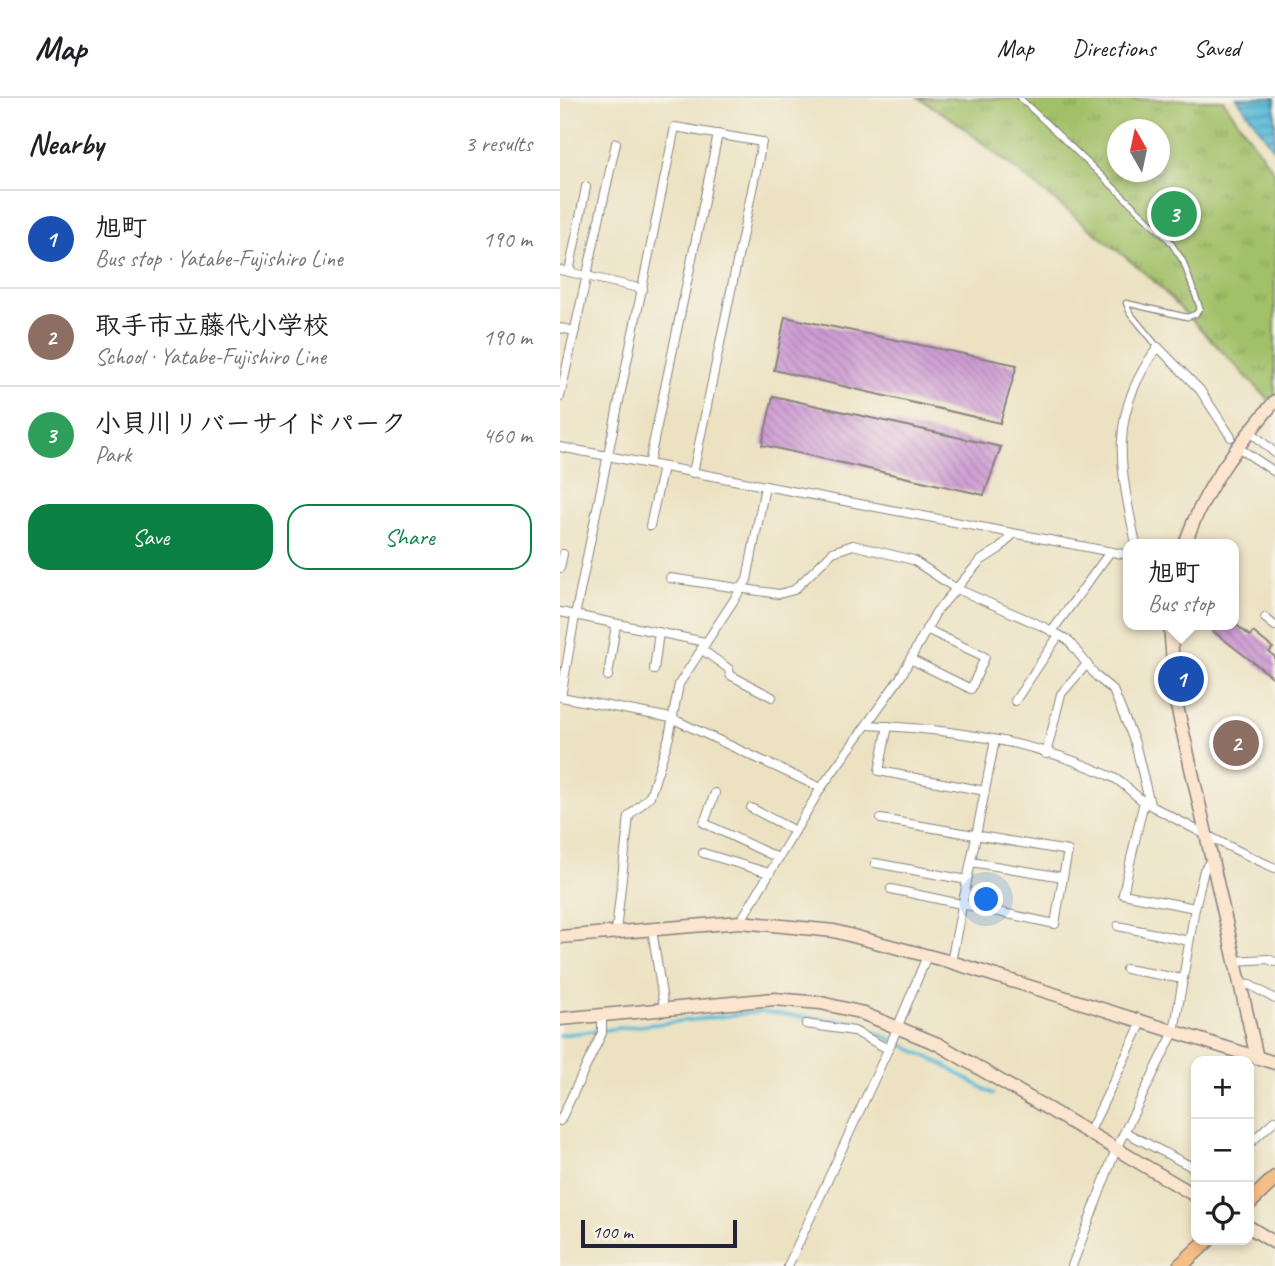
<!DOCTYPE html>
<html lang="en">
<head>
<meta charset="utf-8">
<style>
	body { margin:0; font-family:Caveat,"Klee One",sans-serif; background:#f2f2f2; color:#202124 }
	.controls { position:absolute; right:21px; bottom:21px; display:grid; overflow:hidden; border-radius:14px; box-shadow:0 4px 10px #0003 }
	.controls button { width:63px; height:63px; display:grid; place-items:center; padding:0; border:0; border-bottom:2px solid #e0e0e0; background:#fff; color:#202124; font:35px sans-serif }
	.compass { position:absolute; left:547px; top:21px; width:63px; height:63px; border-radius:50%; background:#fff; box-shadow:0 4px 10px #0003; rotate:351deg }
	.scale { position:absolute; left:21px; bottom:18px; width:156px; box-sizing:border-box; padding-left:7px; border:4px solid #22223b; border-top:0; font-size:19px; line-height:24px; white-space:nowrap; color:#22223b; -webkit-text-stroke:5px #f7f3e8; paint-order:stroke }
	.you { position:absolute; left:427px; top:802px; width:24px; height:24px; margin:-18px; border:5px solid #fff; border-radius:50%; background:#1a73e8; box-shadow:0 0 0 10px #1a73e833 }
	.badge { display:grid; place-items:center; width:46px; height:46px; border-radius:50%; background:#0b8043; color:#fff; font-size:23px; font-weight:700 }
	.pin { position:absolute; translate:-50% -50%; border:4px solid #fff; box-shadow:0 2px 7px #0006 }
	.popup { position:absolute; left:563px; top:441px; width:116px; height:91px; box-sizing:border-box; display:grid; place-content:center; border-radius:14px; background:#fff; filter:drop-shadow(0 2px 5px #0005); font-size:23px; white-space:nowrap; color:#757577 }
	.popup b { font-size:26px; color:#202124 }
	.popup::after { content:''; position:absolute; left:50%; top:100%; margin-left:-14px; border:14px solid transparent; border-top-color:#fff }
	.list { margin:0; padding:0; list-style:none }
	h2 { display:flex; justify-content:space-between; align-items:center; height:91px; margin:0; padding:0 28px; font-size:30px }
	h2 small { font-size:23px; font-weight:400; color:#757577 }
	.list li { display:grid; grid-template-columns:46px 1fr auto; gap:21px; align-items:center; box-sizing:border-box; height:98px; padding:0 28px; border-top:2px solid #e0e0e0 }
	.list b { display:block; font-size:26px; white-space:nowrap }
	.list p { margin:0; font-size:23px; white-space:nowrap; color:#757577 }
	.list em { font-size:23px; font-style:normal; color:#757577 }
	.actions { display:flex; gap:14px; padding:21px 28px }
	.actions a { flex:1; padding:16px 0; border:2px solid #0b8043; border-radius:21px; text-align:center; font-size:24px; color:#0b8043 }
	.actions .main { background:#0b8043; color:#fff }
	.icon { flex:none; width:38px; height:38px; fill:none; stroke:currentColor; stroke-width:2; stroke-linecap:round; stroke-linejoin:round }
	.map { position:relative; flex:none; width:715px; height:1168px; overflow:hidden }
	header { display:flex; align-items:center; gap:42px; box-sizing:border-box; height:98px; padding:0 35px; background:#fff; border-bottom:2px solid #e0e0e0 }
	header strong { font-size:33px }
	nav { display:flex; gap:38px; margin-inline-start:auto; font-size:24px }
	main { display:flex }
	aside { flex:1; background:#fff }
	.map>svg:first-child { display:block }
	.grass { fill:url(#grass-tufts); stroke:#627151; stroke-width:2; fill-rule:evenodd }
	.water { fill:url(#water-rules); stroke:#3e6e8a; stroke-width:2 }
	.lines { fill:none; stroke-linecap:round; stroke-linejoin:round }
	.stream { stroke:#5bbbd9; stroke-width:3.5 }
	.building { fill:url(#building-back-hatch) }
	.lane-casing { stroke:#87827e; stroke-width:7 }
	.street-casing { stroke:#87827e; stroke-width:10 }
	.secondary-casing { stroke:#87827e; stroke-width:15 }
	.highway-casing { stroke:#87827e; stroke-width:17 }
	.lane { stroke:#fff; stroke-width:4.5 }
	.street { stroke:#fff; stroke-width:8 }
	.secondary { stroke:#fbe5cf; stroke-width:12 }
	.highway { stroke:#f6be87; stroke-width:14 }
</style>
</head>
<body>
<header>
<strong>Map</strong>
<nav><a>Map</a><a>Directions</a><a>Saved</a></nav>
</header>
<main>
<aside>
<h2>Nearby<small>3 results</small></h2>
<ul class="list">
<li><span class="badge" style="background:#1a4fb4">1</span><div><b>旭町</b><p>Bus stop · Yatabe-Fujishiro Line</p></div><em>190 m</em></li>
<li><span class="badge" style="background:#8d6e63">2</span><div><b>取手市立藤代小学校</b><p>School · Yatabe-Fujishiro Line</p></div><em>190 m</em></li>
<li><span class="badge" style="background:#2e9e5b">3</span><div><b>小貝川リバーサイドパーク</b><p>Park</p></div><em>460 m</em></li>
</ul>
<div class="actions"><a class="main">Save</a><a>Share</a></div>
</aside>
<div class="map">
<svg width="715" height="1168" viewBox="0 0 715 1168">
	<defs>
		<pattern id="grass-tufts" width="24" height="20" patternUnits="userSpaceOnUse" patternTransform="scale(1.75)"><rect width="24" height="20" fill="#a2c067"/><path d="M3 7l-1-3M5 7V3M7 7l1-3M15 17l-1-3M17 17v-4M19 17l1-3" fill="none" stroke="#849c56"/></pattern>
		<pattern id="water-rules" width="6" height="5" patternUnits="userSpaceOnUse" patternTransform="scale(1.75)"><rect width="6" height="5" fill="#5bbbd9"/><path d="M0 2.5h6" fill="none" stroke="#4b98b1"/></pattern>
		<pattern id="building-back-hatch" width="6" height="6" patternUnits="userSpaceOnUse" patternTransform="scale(1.75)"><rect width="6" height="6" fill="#cc98d2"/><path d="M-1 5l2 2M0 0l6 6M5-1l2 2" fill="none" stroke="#a57cac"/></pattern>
	</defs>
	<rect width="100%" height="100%" fill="#f7f3e8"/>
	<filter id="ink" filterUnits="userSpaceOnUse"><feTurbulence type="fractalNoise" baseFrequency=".0143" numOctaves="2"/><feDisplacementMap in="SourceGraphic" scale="14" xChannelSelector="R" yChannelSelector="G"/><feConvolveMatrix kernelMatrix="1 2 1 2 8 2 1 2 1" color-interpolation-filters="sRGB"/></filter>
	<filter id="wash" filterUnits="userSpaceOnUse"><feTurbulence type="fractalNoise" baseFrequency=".00686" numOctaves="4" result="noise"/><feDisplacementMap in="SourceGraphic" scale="28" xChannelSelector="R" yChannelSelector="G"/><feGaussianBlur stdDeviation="1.57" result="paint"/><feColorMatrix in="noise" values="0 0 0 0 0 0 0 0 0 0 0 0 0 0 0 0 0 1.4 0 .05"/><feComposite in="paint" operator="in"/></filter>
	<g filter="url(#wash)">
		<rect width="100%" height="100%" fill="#ece2c2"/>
		<!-- grass -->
		<path class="grass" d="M359,0l304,2 52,73v233l-122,-126 -30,-25 -168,-134zM558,32h42v42h-42z"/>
		<!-- water -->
		<path class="water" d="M677,0h38v52z"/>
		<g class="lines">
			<!-- stream -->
			<path class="stream" d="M0,937l201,-23 96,11 83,40 53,31"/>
		</g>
		<g id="blocks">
			<!-- building -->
			<g class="building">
				<path d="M225,219l232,48 -17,58 -226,-53z"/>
				<path d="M213,298l228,51 -17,48 -222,-50z"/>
				<path d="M674,525l16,13 3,-4 20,16 -4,4 6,5v22l-65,-50 4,-4z"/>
			</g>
		</g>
	</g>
	<g filter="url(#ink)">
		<use href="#blocks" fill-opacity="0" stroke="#87827e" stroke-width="2"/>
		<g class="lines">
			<!-- lane casing -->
			<g class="lane-casing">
				<path id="lane" d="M460,0l149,142 14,21 17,47 -4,6 -9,3 -61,-14 4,10 28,34"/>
			</g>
			<!-- street casing -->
			<g class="street-casing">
				<g id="street">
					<path d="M0,172l83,19"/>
					<path d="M9,174l17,-85"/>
					<path d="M0,230l15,3"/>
					<path d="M0,299l56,-254"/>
					<path d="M690,333l25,22"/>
					<path d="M0,349l568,108"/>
					<path d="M685,354l30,20"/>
					<path d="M89,366l69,-330"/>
					<path d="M133,375l69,-331 -87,-15 -100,489 -14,81 110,21 150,70"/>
					<path d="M90,428l13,-59"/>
					<path d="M576,446c-16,-76 -29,-130 22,-197l42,43 31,47"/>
					<path d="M0,470l3,-14"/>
					<path d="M110,480l109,16 15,-4 39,-38 20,-7 60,15 42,28 89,39 24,13 29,37 16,13 22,53 15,61"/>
					<path d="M0,514l145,30"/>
					<path d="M705,520l10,8"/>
					<path d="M492,533l58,-79"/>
					<path d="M141,551l28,20 1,6 42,22"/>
					<path d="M350,561l61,30 14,-32 -59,-28"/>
					<path d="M94,572l5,-38"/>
					<path d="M48,578l8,-52"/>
					<path d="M455,603l44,-66"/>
					<path d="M307,627c83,4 170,16 245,52 13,6 22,19 34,26 42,23 86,46 129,65"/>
					<path d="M328,628l-9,45 106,20"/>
					<path d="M486,656l15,-60 26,-30"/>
					<path d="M155,695l-11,30 74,35"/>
					<path d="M584,703l-21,93 72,14"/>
					<path d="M191,710l44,23"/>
					<path d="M321,721l187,32 -5,26 -92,-15"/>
					<path d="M143,755l66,20"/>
					<path d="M315,765l92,17"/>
					<path d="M331,791l164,35 8,-47"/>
					<path d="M180,824l81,-134 79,-110 36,-66 44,-51 19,-12 14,-15"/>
					<path d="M558,828l71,15"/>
					<path d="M92,831l12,79"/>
					<path d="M56,833l13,-115 21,-20 19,-59 10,-53 68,-104 18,-94"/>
					<path d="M674,863l34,-2 7,3"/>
					<path d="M391,864l44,-222"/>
					<path d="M566,871l57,10"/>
					<path d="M678,886l12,1 25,14"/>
					<path d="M246,926l48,7 34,18"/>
					<path d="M0,1023l42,-88v-19"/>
					<path d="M565,1034l71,37"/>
					<path d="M529,1035l53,-111"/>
					<path d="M689,1046l26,-24"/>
					<path d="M228,1168l103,-223 36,-87"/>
					<path d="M512,1168l44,-117 58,-117 21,-124 9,-38 7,-10"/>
				</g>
			</g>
			<!-- secondary casing -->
			<g class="secondary-casing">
				<g id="secondary">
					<path d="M625,446c19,-56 52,-98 90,-143"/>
					<path d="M610,527l6,77 81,356"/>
					<path d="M0,839l180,-15 94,9 117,31 324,101"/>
					<path d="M0,921l214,-20 47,4 38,9 79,32 258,152"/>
					<path d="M689,1129l26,16"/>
				</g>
			</g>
			<!-- highway casing -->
			<g class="highway-casing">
				<g id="highway">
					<path d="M689,1105l26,-25"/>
					<path d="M620,1168l28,-26"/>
				</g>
			</g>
			<!-- lane -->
			<use href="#lane" class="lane"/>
			<!-- street -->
			<use href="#street" class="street"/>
			<!-- secondary -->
			<use href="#secondary" class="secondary"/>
			<!-- highway -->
			<use href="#highway" class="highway"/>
		</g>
	</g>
</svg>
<div class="controls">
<button>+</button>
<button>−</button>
<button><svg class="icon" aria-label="locate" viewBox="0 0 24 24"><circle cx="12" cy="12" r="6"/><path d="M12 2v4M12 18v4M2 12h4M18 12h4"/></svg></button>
</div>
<svg class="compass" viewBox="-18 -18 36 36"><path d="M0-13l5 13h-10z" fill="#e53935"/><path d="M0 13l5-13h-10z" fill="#757577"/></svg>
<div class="scale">100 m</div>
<div class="you"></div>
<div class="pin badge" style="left:621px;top:581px;background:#1a4fb4">1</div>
<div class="popup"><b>旭町</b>Bus stop</div>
<div class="pin badge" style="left:676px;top:645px;background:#8d6e63">2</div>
<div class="pin badge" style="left:614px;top:116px;background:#2e9e5b">3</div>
</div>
</main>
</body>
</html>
